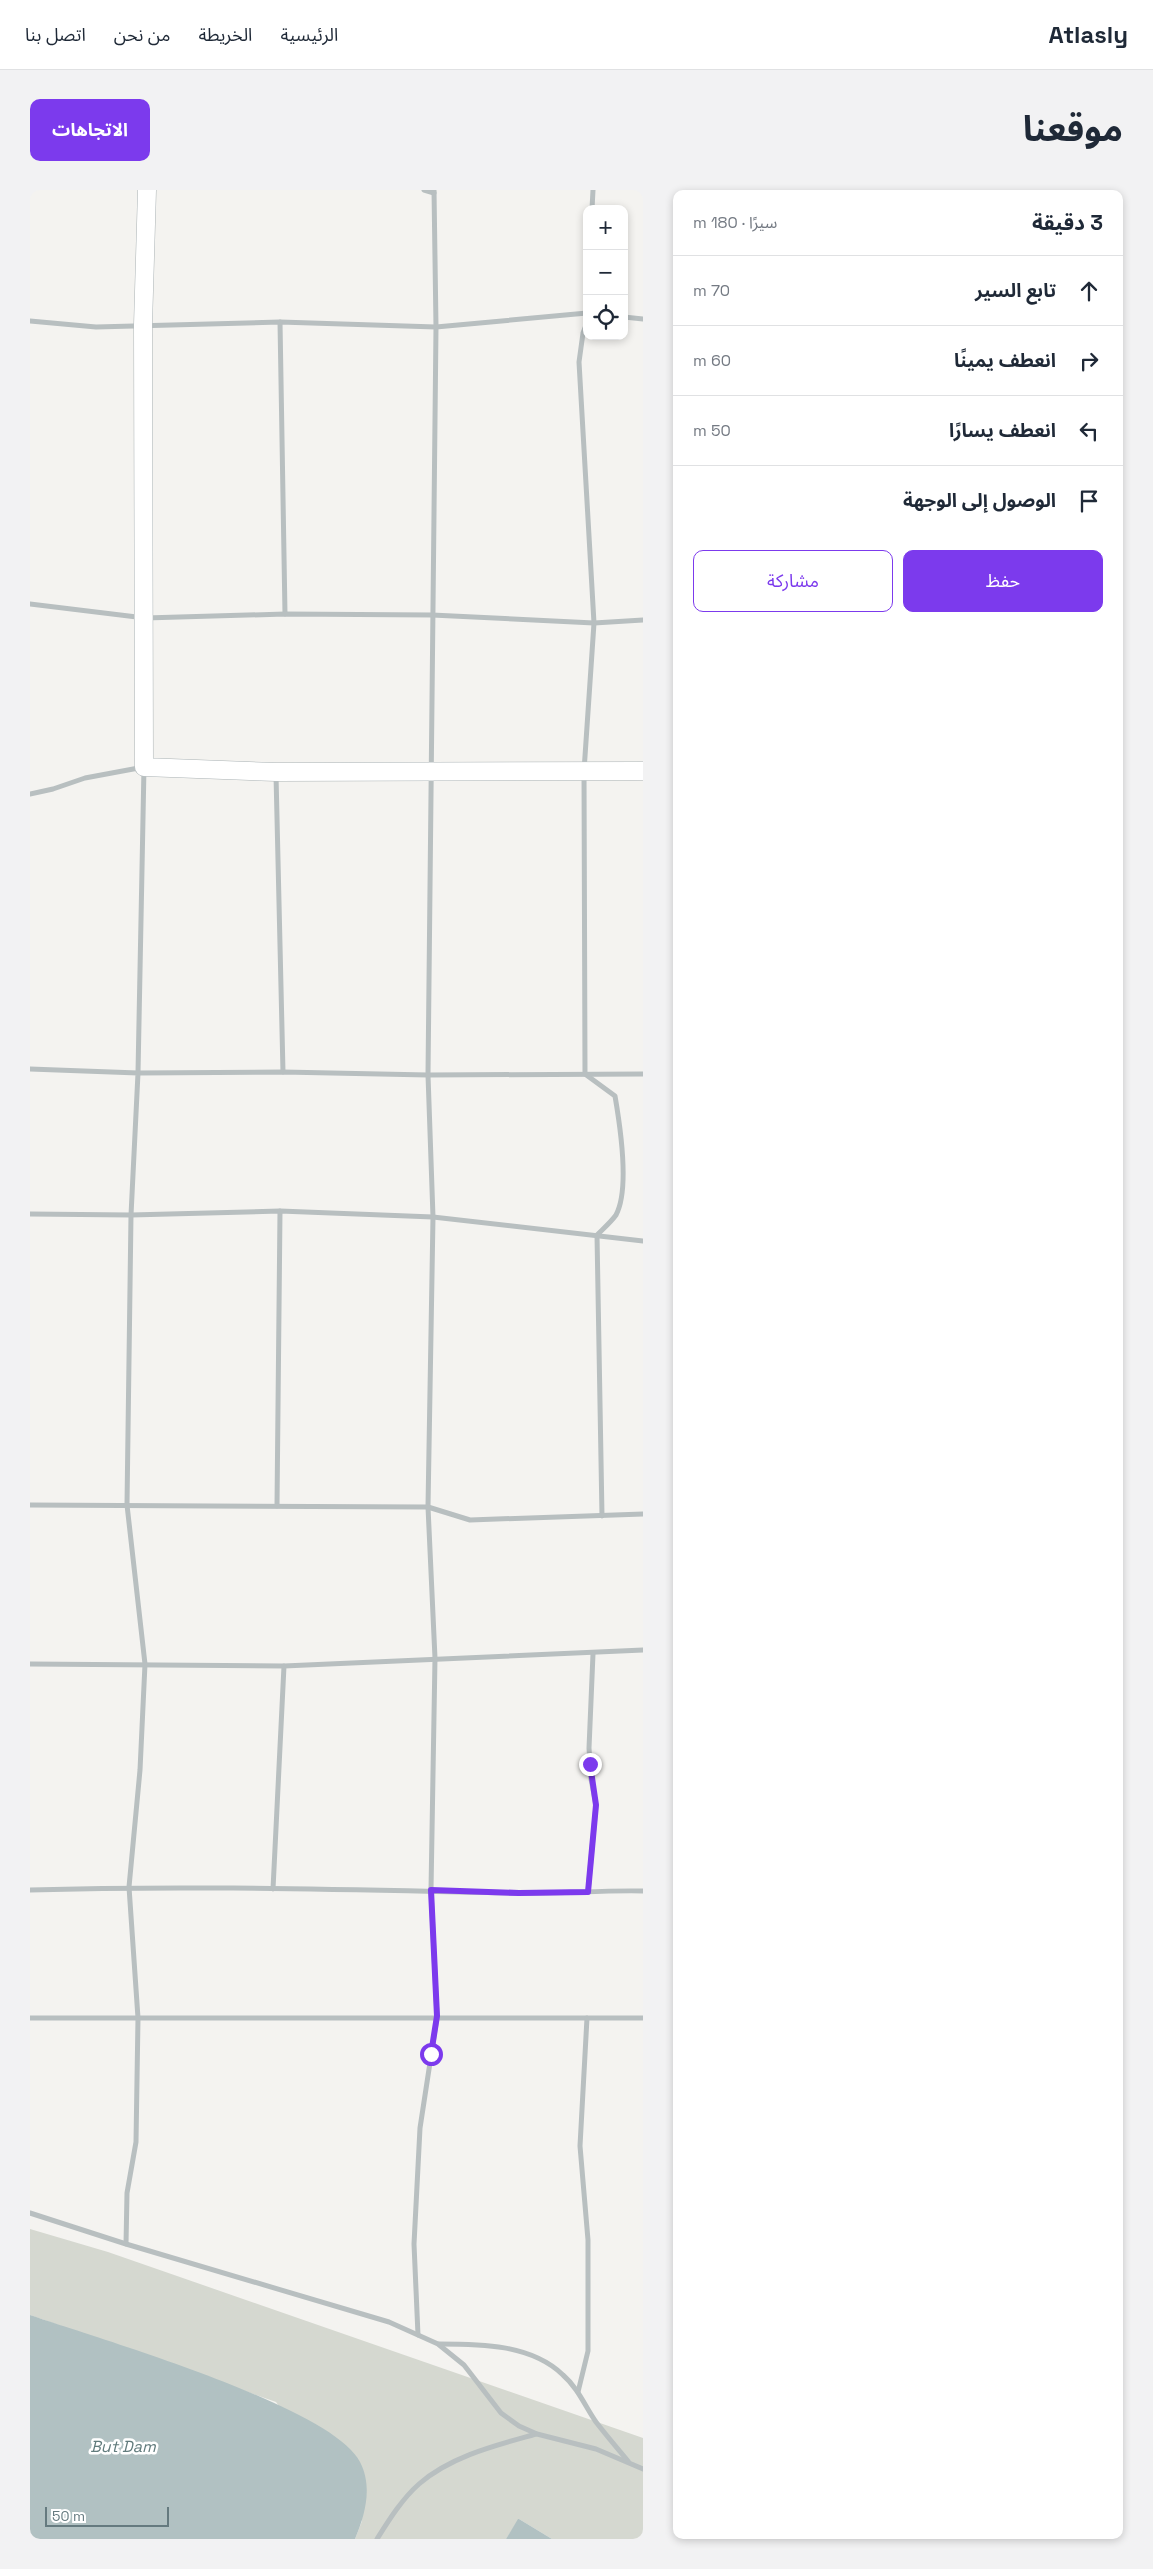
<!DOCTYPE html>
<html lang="ar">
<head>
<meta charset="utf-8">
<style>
	body { margin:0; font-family:"Space Grotesk","Noto Sans Arabic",sans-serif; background:#f2f2f3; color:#1f2937; direction:rtl }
	.controls { position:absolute; right:15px; top:15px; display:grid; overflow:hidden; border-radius:10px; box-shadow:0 2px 8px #0003 }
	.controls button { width:45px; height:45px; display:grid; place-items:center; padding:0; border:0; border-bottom:1px solid #e0e1e3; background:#fff; color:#1f2937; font:25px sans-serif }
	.scale { position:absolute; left:15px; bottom:12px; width:124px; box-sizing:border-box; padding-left:5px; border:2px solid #657a7f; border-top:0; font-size:14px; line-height:18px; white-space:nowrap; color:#657a7f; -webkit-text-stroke:4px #fff; paint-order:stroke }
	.stop { position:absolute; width:15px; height:15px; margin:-11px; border:4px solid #7c3aed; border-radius:50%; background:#fff }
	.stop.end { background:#7c3aed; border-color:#fff; box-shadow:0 1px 5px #0008 }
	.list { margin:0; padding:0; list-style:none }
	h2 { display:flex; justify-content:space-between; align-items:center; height:65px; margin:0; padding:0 20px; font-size:21px }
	h2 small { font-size:16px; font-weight:400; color:#747a83 }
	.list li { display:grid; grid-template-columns:32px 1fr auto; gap:15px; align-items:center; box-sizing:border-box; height:70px; padding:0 20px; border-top:1px solid #e0e1e3 }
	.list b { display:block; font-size:19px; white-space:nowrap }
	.list em { font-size:16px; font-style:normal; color:#747a83 }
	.actions { display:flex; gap:10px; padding:15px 20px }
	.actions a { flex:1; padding:11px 0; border:1px solid #7c3aed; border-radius:10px; text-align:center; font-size:18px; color:#7c3aed }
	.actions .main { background:#7c3aed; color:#fff }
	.icon { flex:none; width:28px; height:28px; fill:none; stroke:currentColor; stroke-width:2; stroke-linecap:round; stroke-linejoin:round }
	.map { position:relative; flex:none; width:613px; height:2349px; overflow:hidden; direction:ltr; border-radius:10px }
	header { display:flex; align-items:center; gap:30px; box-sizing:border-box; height:70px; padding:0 25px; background:#fff; border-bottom:1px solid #e0e1e3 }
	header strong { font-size:24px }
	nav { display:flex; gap:28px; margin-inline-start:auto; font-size:18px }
	.intro { display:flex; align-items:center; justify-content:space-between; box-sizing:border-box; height:120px; padding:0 30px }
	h1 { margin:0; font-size:35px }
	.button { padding:12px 22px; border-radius:10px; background:#7c3aed; color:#fff; font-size:18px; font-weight:700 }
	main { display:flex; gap:30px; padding:0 30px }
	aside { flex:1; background:#fff; border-radius:10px; box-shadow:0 2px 8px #0003 }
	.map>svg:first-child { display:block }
	.green { fill:#d5d8d0 }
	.water { fill:#b1c1c2 }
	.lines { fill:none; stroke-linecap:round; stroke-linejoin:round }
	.secondary-casing { stroke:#abb3b5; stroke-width:19 }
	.street { stroke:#b8bfc0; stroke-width:5 }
	.secondary { stroke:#fff; stroke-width:18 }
	.route { stroke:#7c3aed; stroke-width:6 }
	.labels { text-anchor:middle; stroke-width:5; stroke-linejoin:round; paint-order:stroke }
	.water-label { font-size:16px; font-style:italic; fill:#617b7c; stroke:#fff }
</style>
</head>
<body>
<header>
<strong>Atlasly</strong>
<nav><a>الرئيسية</a><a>الخريطة</a><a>من نحن</a><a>اتصل بنا</a></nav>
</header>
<div class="intro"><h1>موقعنا</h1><a class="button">الاتجاهات</a></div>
<main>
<aside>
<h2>3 دقيقة<small>سيرًا · 180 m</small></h2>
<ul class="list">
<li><svg class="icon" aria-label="ahead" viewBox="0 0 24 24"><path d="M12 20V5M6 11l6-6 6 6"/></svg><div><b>تابع السير</b></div><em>70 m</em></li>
<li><svg class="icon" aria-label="right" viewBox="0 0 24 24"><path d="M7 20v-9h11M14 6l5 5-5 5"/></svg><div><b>انعطف يمينًا</b></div><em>60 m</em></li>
<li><svg class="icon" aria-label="left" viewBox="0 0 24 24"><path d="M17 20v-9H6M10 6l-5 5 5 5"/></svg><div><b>انعطف يسارًا</b></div><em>50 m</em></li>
<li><svg class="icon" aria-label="arrive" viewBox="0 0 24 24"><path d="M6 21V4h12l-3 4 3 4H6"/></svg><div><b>الوصول إلى الوجهة</b></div></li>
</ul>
<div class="actions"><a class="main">حفظ</a><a>مشاركة</a></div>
</aside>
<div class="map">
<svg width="613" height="2349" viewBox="0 0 613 2349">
	<rect width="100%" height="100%" fill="#f4f3f0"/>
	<!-- green -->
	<path class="green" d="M0,2039l78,23 535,186v101h-91l-33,-20 -13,20h-151l7,-18 -86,-119 -246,-87z"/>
	<!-- water -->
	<g class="water">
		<path d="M0,2125c66,23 302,91 330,147 13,25 5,53 -5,77h-325z"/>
		<path d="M488,2329h1l33,20h-46z"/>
	</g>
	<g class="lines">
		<!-- secondary casing -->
		<g class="secondary-casing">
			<path id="secondary" d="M117,0l-4,135 1,442 132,5 367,-1"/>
		</g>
		<!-- street -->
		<g class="street">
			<path d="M394,0l10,3"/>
			<path d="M562,19l1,-19"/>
			<path d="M594,127l19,2"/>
			<path d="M0,131l66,6 184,-5 156,5 151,-14"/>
			<path d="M250,132l5,292"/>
			<path d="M557,133l-4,10 -4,29 15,261 -10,148 1,303 30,22c5,29 15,93 1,119 -5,7 -13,14 -19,20l5,281"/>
			<path d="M0,414l115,14 140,-4 147,1 162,8 49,-3"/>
			<path d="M246,585l7,297"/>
			<path d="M0,604l23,-5 32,-11 59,-11 -6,306 145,-1 145,3 215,-1"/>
			<path d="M0,879l108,4 -7,142 -4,290 18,159 -5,106 -11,117 9,131 -2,124 -9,51 -1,51"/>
			<path d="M0,1024l101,1 149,-4 153,6 210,24"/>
			<path d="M0,1315l398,2 42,13 173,-6"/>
			<path d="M247,1316l3,-295"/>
			<path d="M0,1474l254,2 359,-16"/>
			<path d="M243,1699l11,-223"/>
			<path d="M0,1700c163,-5 325,0 488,3 42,1 83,-3 125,-2"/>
			<path d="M558,1702l8,-87 -5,-26 -2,-31 4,-94"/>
			<path d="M0,1828h613"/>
			<path d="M0,2023l96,31 263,78 49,22 26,21 37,48 18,13 18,8 59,15 47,20"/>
			<path d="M388,2145l-4,-91 6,-116 17,-111 -6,-127 4,-232 -7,-151 5,-290 -5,-142 8,-748 -2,-137"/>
			<path d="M409,2154c41,0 92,0 124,31 15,13 22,31 33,47 10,13 21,26 32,39"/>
			<path d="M548,2202l10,-41v-111l-8,-94 7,-128"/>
			<path d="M347,2349c12,-19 25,-40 42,-55 32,-28 78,-39 117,-50"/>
		</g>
		<!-- secondary -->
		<use href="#secondary" class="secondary"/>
	</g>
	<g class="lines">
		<!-- route -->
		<path class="route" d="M401,1864l6,-38 -6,-126 88,3 69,-1 8,-87 -6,-41"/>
	</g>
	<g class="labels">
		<!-- water labels -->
		<g class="water-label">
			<text x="93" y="2262">But Dam</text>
		</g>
	</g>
</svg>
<div class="controls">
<button>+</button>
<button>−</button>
<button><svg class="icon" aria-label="locate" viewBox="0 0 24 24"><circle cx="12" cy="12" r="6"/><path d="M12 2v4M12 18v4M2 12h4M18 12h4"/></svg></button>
</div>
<div class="scale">50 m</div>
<div class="stop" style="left:401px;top:1864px"></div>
<div class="stop end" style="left:560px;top:1574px"></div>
</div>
</main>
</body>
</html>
